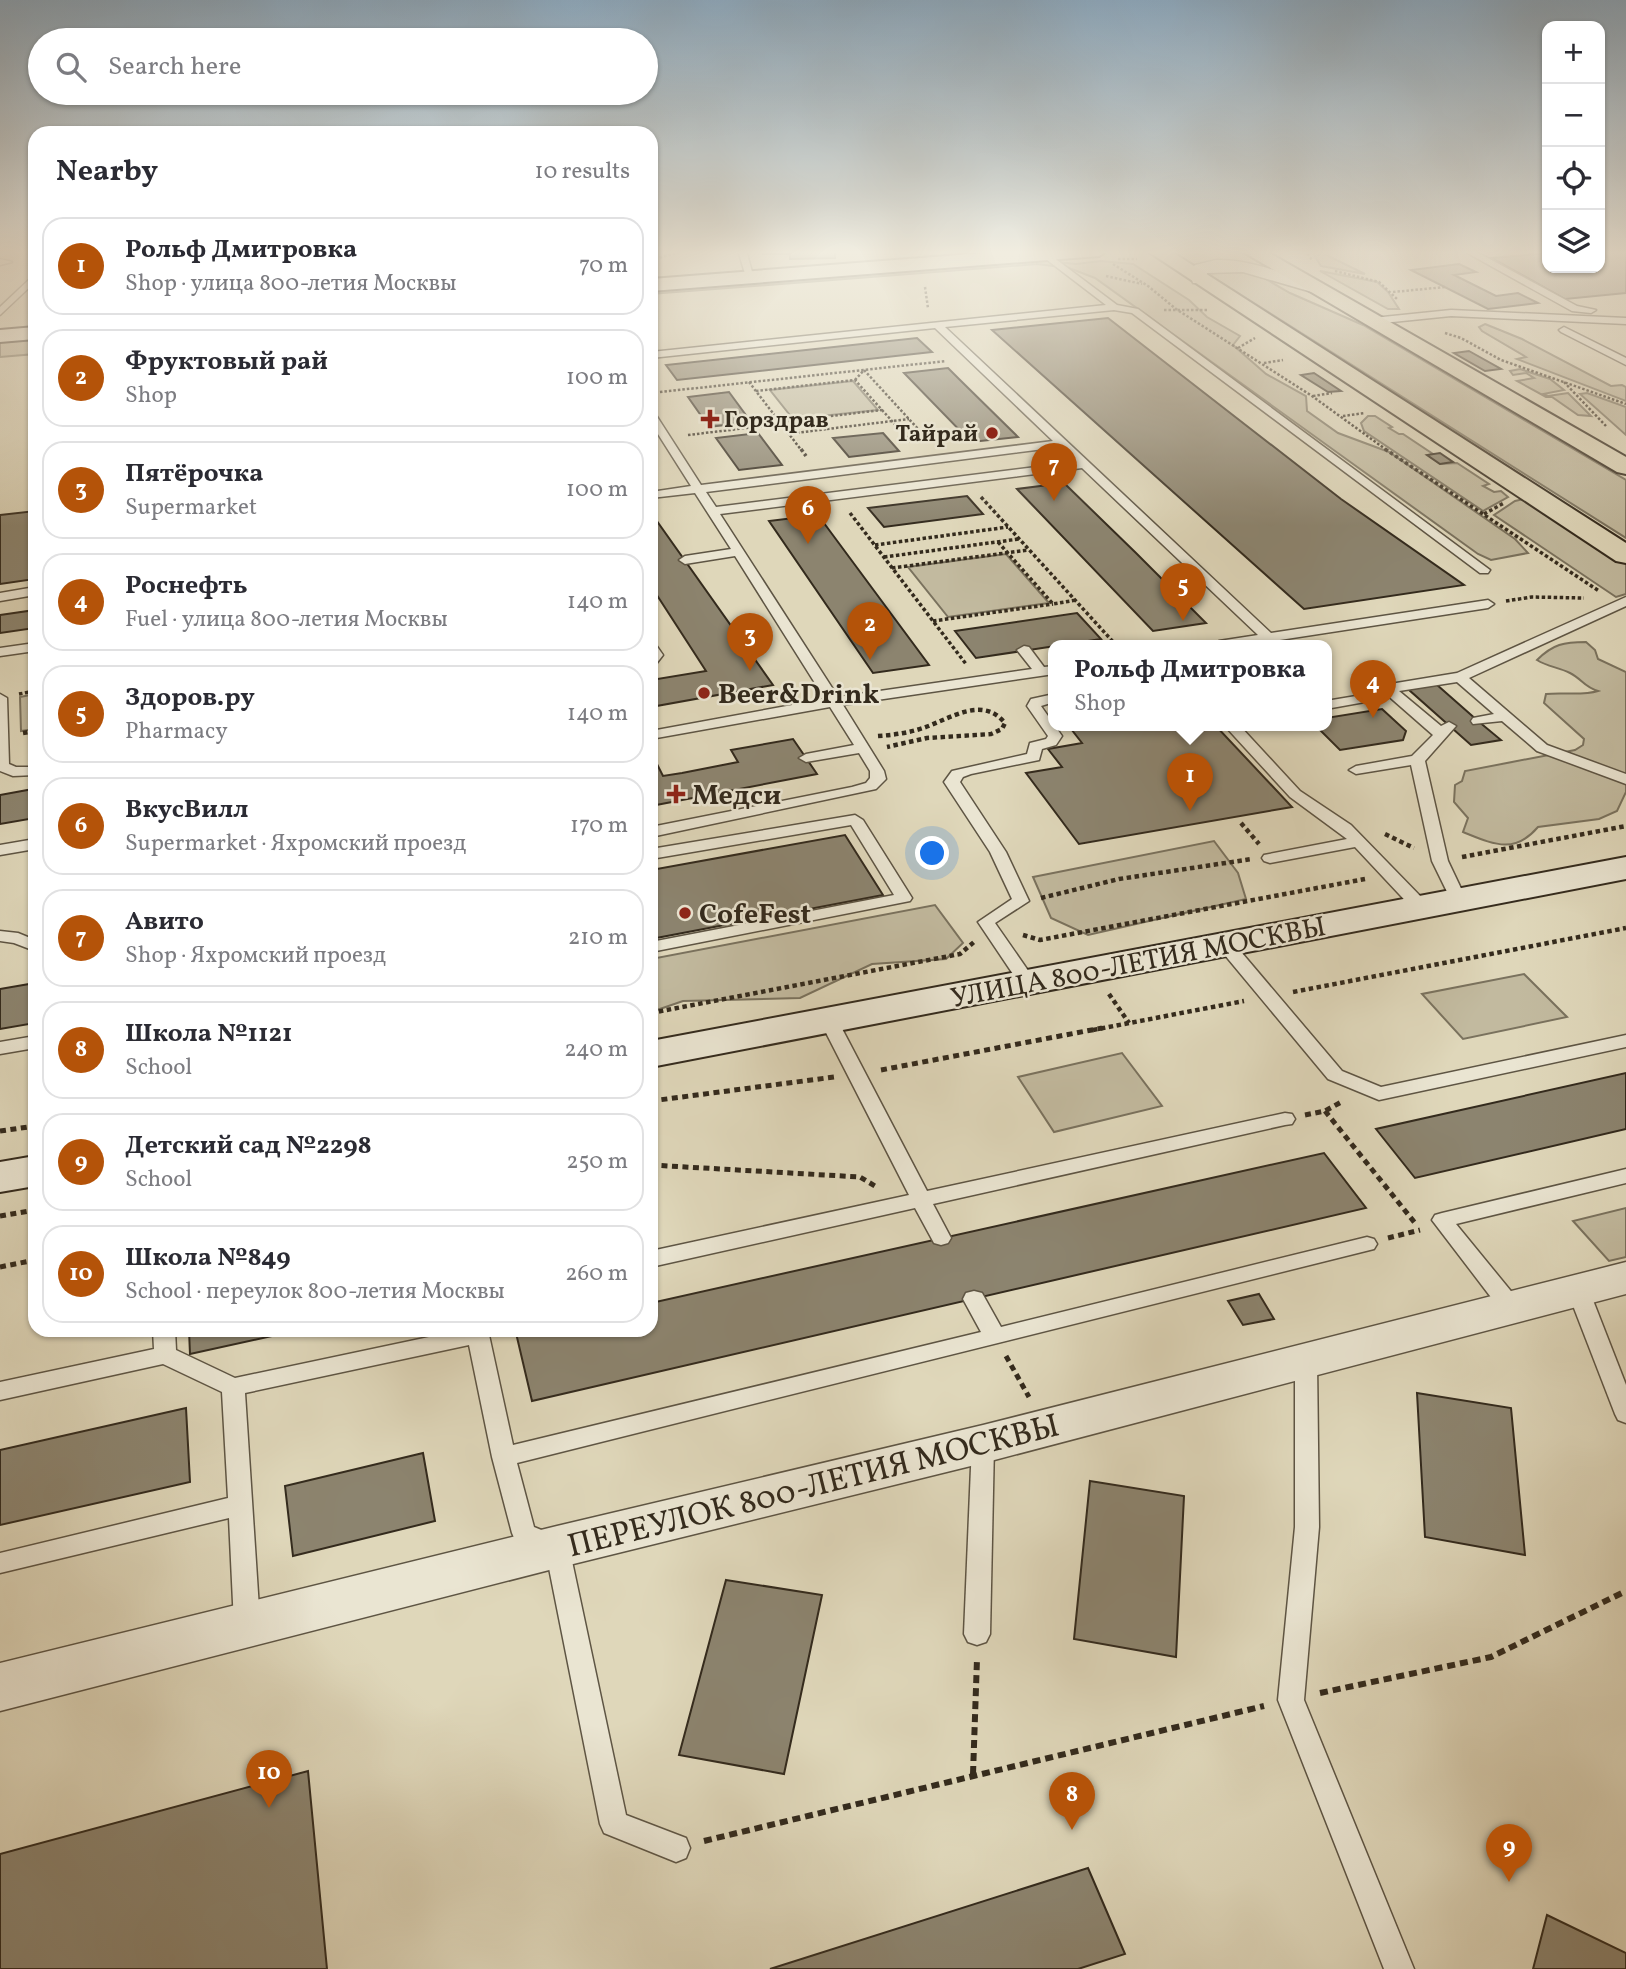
<!DOCTYPE html>
<html lang="en">
<head>
<meta charset="utf-8">
<style>
	body { margin:0; font-family:Vollkorn,serif; background:#f2f2f3; color:#2b2b33 }
	.controls { position:absolute; right:21px; top:21px; display:grid; overflow:hidden; border-radius:14px; box-shadow:0 2px 5px #0004 }
	.controls button { width:63px; height:63px; display:grid; place-items:center; padding:0; border:0; border-bottom:2px solid #e1e1e2; background:#fff; color:#2b2b33; font:35px sans-serif }
	.you { position:absolute; left:933px; top:854px; width:24px; height:24px; margin:-18px; border:5px solid #fff; border-radius:50%; background:#1a73e8; box-shadow:0 0 0 10px #1a73e833 }
	.badge { display:grid; place-items:center; width:46px; height:46px; border-radius:50%; background:#b45309; color:#fff; font-size:23px; font-weight:700 }
	.pin { position:absolute; translate:-50% -58px; filter:drop-shadow(0 2px 4px #0008) }
	.pin::after { content:''; position:absolute; top:37px; width:24px; height:21px; background:inherit; clip-path:polygon(0 0,100% 0,50% 100%) }
	.popup { position:absolute; left:1048px; top:640px; width:284px; height:91px; box-sizing:border-box; display:grid; place-content:center; border-radius:14px; background:#fff; filter:drop-shadow(0 2px 5px #0005); font-size:23px; white-space:nowrap; color:#7c7c81 }
	.popup b { font-size:26px; color:#2b2b33 }
	.popup::after { content:''; position:absolute; left:50%; top:100%; margin-left:-14px; border:14px solid transparent; border-top-color:#fff }
	.list { margin:0; padding:0; list-style:none }
	h2 { display:flex; justify-content:space-between; align-items:center; height:91px; margin:0; padding:0 28px; font-size:30px }
	h2 small { font-size:23px; font-weight:400; color:#7c7c81 }
	.list li { display:grid; grid-template-columns:46px 1fr auto; gap:21px; align-items:center; box-sizing:border-box; height:98px; margin:0 14px 14px; padding:0 14px; border:2px solid #e1e1e2; border-radius:21px }
	.list b { display:block; font-size:26px; white-space:nowrap }
	.list p { margin:0; font-size:23px; white-space:nowrap; color:#7c7c81 }
	.list em { font-size:23px; font-style:normal; color:#7c7c81 }
	.icon { flex:none; width:38px; height:38px; fill:none; stroke:currentColor; stroke-width:2; stroke-linecap:round; stroke-linejoin:round }
	.map { position:relative; flex:none; width:1626px; height:1969px; overflow:hidden }
	.search { position:absolute; background:#fff; box-shadow:0 2px 5px #0004; left:28px; top:28px; width:630px; height:77px; display:flex; align-items:center; gap:18px; box-sizing:border-box; padding:0 24px; border-radius:38px; color:#7c7c81; font-size:26px }
	.panel { position:absolute; background:#fff; box-shadow:0 2px 5px #0004; left:28px; top:126px; width:630px; height:1211px; border-radius:21px }
	.map>svg:first-child { display:block }
	.green { fill:#c2ba9f; stroke:#7a725e; stroke-width:2 }
	.building { fill:#8c846f; stroke:#332a1d; stroke-width:2 }
	.lines { fill:none; stroke-linecap:round; stroke-linejoin:round }
	.lane-casing { stroke:#5e5544; stroke-width:3 }
	.street-casing { stroke:#5e5544; stroke-width:3 }
	.secondary-casing { stroke:#332a1d; stroke-width:4 }
	.primary-casing { stroke:#332a1d; stroke-width:4 }
	.path-far4 { stroke:#332a1d; stroke-width:2.5; stroke-dasharray:2.5 2; stroke-linecap:butt }
	.path-far3 { stroke:#332a1d; stroke-width:3.5; stroke-dasharray:3.5 2.5; stroke-linecap:butt }
	.path-far2 { stroke:#332a1d; stroke-width:4.5; stroke-dasharray:4.5 3.5; stroke-linecap:butt }
	.path-far1 { stroke:#332a1d; stroke-width:5; stroke-dasharray:6 4.5; stroke-linecap:butt }
	.path { stroke:#332a1d; stroke-width:6; stroke-dasharray:8 5; stroke-linecap:butt }
	.lane { fill:#eae5d2; fill-rule:evenodd }
	.street { fill:#eae5d2; fill-rule:evenodd }
	.secondary { fill:#eae5d2; fill-rule:evenodd }
	.primary { fill:#dfd7ba; fill-rule:evenodd }
	.poi-dot { fill:#8f2418; stroke:#eae5d2; stroke-width:2.5 }
	.labels { text-anchor:middle; stroke-width:5; stroke-linejoin:round; paint-order:stroke }
	.far-poi-label { font-size:23px; font-weight:bold; fill:#332a1d; stroke:#eae5d2; text-anchor:start }
	.poi-label { font-size:28px; font-weight:bold; fill:#332a1d; stroke:#eae5d2; text-anchor:start }
	.street-label { font-size:28px; fill:#332a1d; stroke:#eae5d2 }
	.near-street-label { font-size:33px; fill:#332a1d; stroke:#eae5d2 }
</style>
</head>
<body>
<div class="map">
<svg width="1626" height="1969" viewBox="0 0 1626 1969">
	<rect width="100%" height="100%" fill="#dfd7ba"/>
	<filter id="stains"><feTurbulence type="fractalNoise" baseFrequency=".00286" numOctaves="4"/><feColorMatrix values="0 0 0 0 .2 0 0 0 0 .09 0 0 0 0 .02 0 0 0 .5 -.17"/></filter>
	<radialGradient id="worn" r=".72"><stop offset=".6" stop-color="#630" stop-opacity="0"/><stop offset="1" stop-color="#630" stop-opacity=".3"/></radialGradient>
	<!-- green -->
	<g class="green">
		<path d="M1311,250h5l49,24 -44,-8z"/>
		<path d="M1039,260l37,4 25,-3 32,3 56,36 18,17 33,19 -7,9 33,29 40,22 1,15 31,22 51,19 126,87 13,14 -37,7 -13,-6 -383,-276 -26,-10 -32,-4 -386,30v-4z"/>
		<path d="M1250,270l40,23 73,32 263,155v58l-418,-264z"/>
		<path d="M1320,271l57,11 11,10 11,17h-11z"/>
		<path d="M1485,324l37,15 89,47 11,-1 4,2v14l-109,-42 9,-2 -44,-26 -3,-4z"/>
		<path d="M35,338v16l-35,3v-17z"/>
		<path d="M1520,369l30,10 14,11 -21,4 5,2 20,-3 23,23 -13,-1 -26,-18h-6l-29,-16 17,-3 -8,-5 -13,2 -3,-4z"/>
		<path d="M853,381l25,29 -85,9 -23,-29z"/>
		<path d="M1587,393l39,14v28l-46,-41z"/>
		<path d="M1368,416h7l17,11 -3,1 10,6h4l30,20 -5,1 12,9 17,-1 32,21 -6,2 11,6 7,-1 7,6 -25,14 -119,-80 -3,-8z"/>
		<path d="M1528,498l98,62v34l-10,3 -122,-82 21,-14z"/>
		<path d="M1006,554l43,49 -101,14 -40,-50z"/>
		<path d="M1586,642l9,8 3,9 28,13v120l-9,19 -18,8 -61,8c-24,28 -45,17 -75,5l5,-14 -14,-16 1,-17 7,-4 3,-10 110,-21 8,-5 1,-6 -40,-36 2,-9c17,-2 36,2 52,-3 -14,-4 -16,-12 -28,-18 -12,-6 -22,-6 -33,-13 16,-16 27,-18 49,-18z"/>
		<path d="M35,694v35l-14,2 -1,-34z"/>
		<path d="M1214,841l24,32 8,26 -158,36 -37,-17 -18,-41z"/>
		<path d="M935,905l28,38 -17,16 -74,5 -72,34 -117,3 -32,11v-53z"/>
		<path d="M1524,974l43,43 -104,22 -41,-45z"/>
		<path d="M1122,1053l40,53 -108,26 -36,-55z"/>
		<path d="M1626,1208v49l-17,4 -36,-40z"/>
	</g>
	<!-- building -->
	<g class="building">
		<path d="M763,250h72v8l-45,1v-5h-27z"/>
		<path d="M1600,250h26v43l-61,6 -73,-41 55,-5v15h53z"/>
		<path d="M1459,264l17,8 -22,3 42,21 22,-3 20,10 -50,6 -77,-39z"/>
		<path d="M1108,318l233,181 123,86 -160,24 -312,-279z"/>
		<path d="M917,338l15,14 -255,28 -11,-15z"/>
		<path d="M1469,351l32,18 -16,2 -31,-18z"/>
		<path d="M948,368l11,11 59,58 -47,5 -67,-69z"/>
		<path d="M1314,373l27,18 -13,1 -27,-17z"/>
		<path d="M729,392l22,30 -42,5 -21,-30z"/>
		<path d="M758,433l24,32 -43,5 -23,-32z"/>
		<path d="M883,433l16,18 -50,6 -16,-19z"/>
		<path d="M1440,453l13,9 -13,2 -13,-9z"/>
		<path d="M1064,483l72,70 70,70 -53,8 -136,-142z"/>
		<path d="M967,496l16,18 -99,13 -16,-19z"/>
		<path d="M35,511v68l-35,5v-69z"/>
		<path d="M818,515l111,150 -56,8 -104,-152z"/>
		<path d="M651,517h3l119,168 -122,22v-27l55,-9 -55,-85z"/>
		<path d="M35,610v18l-35,5v-18z"/>
		<path d="M1077,613l24,26 -125,19 -21,-27z"/>
		<path d="M1436,684l42,37 23,19 -30,5 -63,-56z"/>
		<path d="M1382,709l24,22 -3,9 -63,10 -25,-25h11v-7z"/>
		<path d="M1068,725h147l77,82 -213,37 -53,-71 36,-6 -14,-18 34,-6z"/>
		<path d="M793,739l24,35 -166,32v-41l6,-1 6,12 19,-3 56,-11 -7,-12z"/>
		<path d="M33,789l2,29 -35,6v-29z"/>
		<path d="M845,835l38,60 -232,44v-69z"/>
		<path d="M35,983v40l-35,6v-40z"/>
		<path d="M1626,1073v56l-211,49 -39,-49z"/>
		<path d="M1324,1153l42,55 -834,193 -16,-68 14,-3h121v-27z"/>
		<path d="M1259,1294l15,25 -31,6 -15,-24z"/>
		<path d="M189,1330h110l-109,24z"/>
		<path d="M1417,1393l94,15 14,147 -100,-18z"/>
		<path d="M186,1408l4,74 -190,43v-75z"/>
		<path d="M423,1453l12,68 -142,35 -8,-70z"/>
		<path d="M1090,1481l94,15 -8,161 -102,-18z"/>
		<path d="M726,1580l96,15 -38,179 -105,-19z"/>
		<path d="M308,1771l19,198h-327v-115z"/>
		<path d="M1088,1868l37,86 -47,15h-308z"/>
		<path d="M1547,1915l79,38v16h-93z"/>
	</g>
	<g class="lines">
		<!-- lane casing -->
		<g class="lane-casing">
			<g id="lane">
				<path d="M738,250h8l8,29 -8,-2z"/>
				<path d="M1462,250h11l104,56 19,4 -5,3 -19,-2z"/>
				<path d="M1045,251l72,54 21,4 352,261 -2,3h-8l-348,-260 -18,-3 -169,17 326,306 217,-33 6,4 -6,4 -241,37h-35l7,-4 39,-6 -176,-167 -362,46 118,183 194,-28 -15,-19 7,-4 5,1 15,20 10,-1v8l-211,31 41,66 2,8 -10,10 -225,48v-10l201,-40 14,-4 4,-5v-7l-11,-18 -53,9 -7,-4 7,-4 48,-9 -24,-38 -179,32v-8l174,-32 -90,-143 -50,8 -6,-4 6,-4 46,-7 -36,-56 -44,5v-6l40,-6 -40,-63v-11l5,3 45,70 352,-44 -118,-113 -284,30v-6l455,-47 -64,-49 -1,-2zM1060,447l16,15 -360,45 -10,-15z"/>
				<path d="M0,259l12,3 -12,3z"/>
				<path d="M35,274v8l-35,33v-8z"/>
				<path d="M1451,310l175,8v6l-175,-8 -78,8 -5,-3 5,-3z"/>
				<path d="M1564,327l62,31v7l-65,-33 -2,-2z"/>
				<path d="M35,587v8l-35,6v-8z"/>
				<path d="M1626,597v9l-157,72 78,67 79,29v10l-89,-33 -35,-30 -29,3 -2,-3 2,-3 21,-4 -37,-32 -58,9 42,35 8,-4 7,4 -31,35 23,100 18,38 -2,3h-12l-20,-41 -21,-96 -55,9 -7,-4 7,-4 56,-10 21,-21 -48,-42 -9,2 -11,7 -39,7v-8l30,-5 16,-9 85,-14z"/>
				<path d="M35,643v8l-35,5v-8z"/>
				<path d="M651,644l5,1 7,10 -7,9 -5,1z"/>
				<path d="M0,694l7,4 2,66 7,3h19v8l-22,1 -13,-5z"/>
				<path d="M1054,694v8l-13,4 21,30 -6,9 -14,4 -3,11 -68,14 -8,3 -3,5 46,70 23,49 -34,22 41,59 -9,5 -6,-1 -43,-64 34,-23 -22,-47 -46,-70 8,-11 75,-17 3,-11 16,-4 2,-3 -21,-30 4,-7z"/>
				<path d="M1224,725h15l61,66 51,34 75,77 2,4 -2,4h-12l-59,-63 -85,16 -6,-2 -2,-3 2,-3 83,-16 -57,-42z"/>
				<path d="M855,815l8,5 49,78 -2,3 -259,51v-10l243,-47 -43,-70 -200,34v-10z"/>
				<path d="M35,839v10l-35,6v-10z"/>
				<path d="M0,931l18,2 17,7v11l-21,-8 -14,-2z"/>
				<path d="M1225,939l6,1 111,131 39,16 245,-52v12l-247,53 -51,-21 -109,-131 -3,-4z"/>
				<path d="M829,1015l9,6 89,170 358,-78 7,1 3,5 -3,5 -7,1 -352,79 18,34 -3,5 -7,2 -7,-2 -19,-35 -264,59v-16l258,-56 -89,-174z"/>
				<path d="M35,1036v12l-35,6v-12z"/>
				<path d="M1626,1169v14l-170,41 63,77 3,6 -3,6 -8,2 -8,-2 -71,-93 3,-5 7,-2z"/>
				<path d="M1367,1237l7,2 3,5 -3,5 -857,214 17,64 32,13 3,7 57,268 60,23 4,10 -4,10 -10,4 -72,-29 -4,-9 -54,-271 -31,-13 -3,-7 -20,-76 -23,-112 -224,48 15,231 -4,8 -9,3 -9,-3 -4,-8 -5,-106 -229,55v-20l228,-55 -6,-106 -59,-28 -163,36v-18l154,-33 -1,-19h22l1,20 59,28 227,-48h30l-3,5 24,110 468,-113 -18,-33 3,-6 8,-2 8,2 19,34z"/>
				<path d="M1578,1282l7,2 4,6 37,95v38l-8,-3 -3,-6 -48,-124 4,-6z"/>
				<path d="M1306,1352l8,3 3,6 2,166 -15,173 110,269h-30l-106,-269 17,-173v-166l3,-6z"/>
				<path d="M983,1435l8,2 3,7 -4,190 -4,8 -9,3 -9,-3 -4,-8 8,-190 3,-7z"/>
			</g>
		</g>
		<!-- street casing -->
		<g class="street-casing">
			<g id="street">
				<path d="M1216,260c36,-1 68,15 102,23l3,4 -9,5 -69,-20 -36,1 -2,10h-12l-4,-12 6,-6z"/>
				<path d="M1626,1262v32l-643,169 -426,105 -557,143v-48l557,-137 426,-101z"/>
			</g>
		</g>
		<!-- secondary casing -->
		<g class="secondary-casing">
			<g id="secondary">
				<path d="M1024,250h85l-10,6 -448,35v-12z"/>
				<path d="M35,327v12l-35,3v-12z"/>
				<path d="M1626,857v22l-975,188v-26z"/>
				<path d="M35,1156v30l-35,6v-30z"/>
			</g>
		</g>
		<!-- primary casing -->
		<g class="primary-casing">
			<g id="primary">
				<path d="M1146,250h23l457,293v20l-10,-2z"/>
				<path d="M1240,250h24l362,207v17l-9,-2z"/>
			</g>
		</g>
		<!-- path-far4 -->
		<g class="path-far4">
			<path d="M1305,250l7,10"/>
			<path d="M1118,259h19"/>
			<path d="M651,260l36,-10"/>
			<path d="M1113,264l35,22 28,23 136,87 76,55"/>
			<path d="M1335,271l44,11 19,18"/>
			<path d="M1106,276l36,8"/>
			<path d="M925,287l3,21"/>
			<path d="M1393,292l52,-5"/>
			<path d="M1164,310h44"/>
			<path d="M1445,333l16,5 40,22 125,44"/>
			<path d="M1238,348l17,-10"/>
			<path d="M1264,363l19,-3"/>
			<path d="M855,380l9,-10 66,72"/>
			<path d="M749,382l53,69"/>
			<path d="M1564,382l42,44"/>
			<path d="M756,391l99,-11 27,30 -102,12"/>
			<path d="M651,393l295,-32"/>
			<path d="M1313,396l19,-3"/>
			<path d="M882,410l30,33"/>
			<path d="M1343,416l22,-3"/>
			<path d="M827,429l82,-10"/>
			<path d="M788,434l39,-5 -9,-11"/>
			<path d="M688,435l92,-11"/>
		</g>
		<!-- path-far3 -->
		<g class="path-far3">
			<path d="M801,449l5,7"/>
			<path d="M1385,449l214,142"/>
			<path d="M981,497l135,148"/>
			<path d="M850,513l116,151"/>
			<path d="M1484,514l20,-11"/>
			<path d="M998,542l55,62 23,-4"/>
			<path d="M875,545l133,-18"/>
			<path d="M884,557l135,-18"/>
			<path d="M892,568l136,-18"/>
			<path d="M1506,601l26,-4 52,1"/>
			<path d="M933,621l120,-17"/>
			<path d="M19,694l16,-3"/>
		</g>
		<!-- path-far2 -->
		<g class="path-far2">
			<path d="M23,733l12,-2"/>
			<path d="M878,736c15,-1 30,-3 45,-8 27,-9 59,-33 82,-5l-3,6 -11,5 -64,4 -40,9"/>
			<path d="M1241,823l18,21"/>
			<path d="M1385,834l29,14"/>
			<path d="M1462,857l164,-31"/>
			<path d="M1041,898l78,-19 133,-20"/>
			<path d="M1023,935l17,5 325,-61"/>
			<path d="M1293,992l333,-64"/>
			<path d="M1109,994l20,29"/>
			<path d="M651,1013l309,-59 14,-12"/>
			<path d="M1093,1030l151,-29"/>
		</g>
		<!-- path-far1 -->
		<g class="path-far1">
			<path d="M881,1070l221,-42"/>
			<path d="M651,1101l183,-24"/>
			<path d="M1325,1111l90,112"/>
			<path d="M1305,1115l20,-4 18,-10"/>
			<path d="M0,1131l35,-5"/>
			<path d="M651,1165l209,12 15,9"/>
			<path d="M0,1216l35,-6"/>
			<path d="M1388,1238l32,-8"/>
			<path d="M0,1267l35,-7"/>
			<path d="M1006,1356l23,41"/>
		</g>
		<!-- path -->
		<g class="path">
			<path d="M1320,1693l171,-36 135,-66"/>
			<path d="M973,1774l4,-115"/>
			<path d="M704,1841l560,-135"/>
		</g>
		<!-- lane -->
		<use href="#lane" class="lane"/>
		<!-- street -->
		<use href="#street" class="street"/>
		<!-- secondary -->
		<use href="#secondary" class="secondary"/>
		<!-- primary -->
		<use href="#primary" class="primary"/>
	</g>
	<!-- sky -->
	<linearGradient id="sky" x2="0" y2="1"><stop stop-color="#8daac0"/><stop offset="0.48" stop-color="#f1ede0"/><stop offset="1" stop-color="#f1ede0" stop-opacity="0"/></linearGradient>
	<rect width="1626" height="526" fill="url(#sky)"/>
	<!-- markers -->
	<g class="poi-dot">
		<path d="M706.5 408.5h7v7h7v7h-7v7h-7v-7h-7v-7h7z"/>
		<circle cx="992" cy="433" r="7"/>
		<circle cx="704" cy="693" r="7"/>
		<path d="M672.5 783.5h7v7h7v7h-7v7h-7v-7h-7v-7h7z"/>
		<circle cx="685" cy="913" r="7"/>
	</g>
	<g class="labels">
		<!-- far-poi labels -->
		<g class="far-poi-label">
			<text x="724" y="427">Горздрав</text>
			<text x="978" y="441" text-anchor="end">Тайрай</text>
		</g>
		<!-- poi labels -->
		<g class="poi-label">
			<text x="718" y="703">Beer&amp;Drink</text>
			<text x="692" y="804">Медси</text>
			<text x="699" y="923">CofeFest</text>
		</g>
		<!-- street labels -->
		<g class="street-label">
			<text transform="translate(1138 961) rotate(-11)" y="10">УЛИЦА 800-ЛЕТИЯ МОСКВЫ</text>
		</g>
		<!-- near-street labels -->
		<g class="near-street-label">
			<text transform="translate(813 1484) rotate(-14)" y="12">ПЕРЕУЛОК 800-ЛЕТИЯ МОСКВЫ</text>
		</g>
	</g>
	<rect width="100%" height="100%" filter="url(#stains)"/>
	<rect width="100%" height="100%" fill="url(#worn)"/>
</svg>
<div class="controls">
<button>+</button>
<button>−</button>
<button><svg class="icon" aria-label="locate" viewBox="0 0 24 24"><circle cx="12" cy="12" r="6"/><path d="M12 2v4M12 18v4M2 12h4M18 12h4"/></svg></button>
<button><svg class="icon" aria-label="layers" viewBox="0 0 24 24"><path d="M12 4l9 5-9 5-9-5zM3 14l9 5 9-5"/></svg></button>
</div>
<div class="you"></div>
<div class="pin badge" style="left:1190px;top:811px">1</div>
<div class="popup"><b>Рольф Дмитровка</b>Shop</div>
<div class="pin badge" style="left:870px;top:660px">2</div>
<div class="pin badge" style="left:750px;top:671px">3</div>
<div class="pin badge" style="left:1373px;top:718px">4</div>
<div class="pin badge" style="left:1183px;top:621px">5</div>
<div class="pin badge" style="left:808px;top:544px">6</div>
<div class="pin badge" style="left:1054px;top:501px">7</div>
<div class="pin badge" style="left:1072px;top:1830px">8</div>
<div class="pin badge" style="left:1509px;top:1882px">9</div>
<div class="pin badge" style="left:269px;top:1808px">10</div>
<div class="search"><svg class="icon" aria-label="search" viewBox="0 0 24 24"><circle cx="10" cy="10" r="6"/><path d="M15 15l6 6"/></svg>Search here</div>
<section class="panel">
<h2>Nearby<small>10 results</small></h2>
<ul class="list">
<li><span class="badge">1</span><div><b>Рольф Дмитровка</b><p>Shop · улица 800-летия Москвы</p></div><em>70 m</em></li>
<li><span class="badge">2</span><div><b>Фруктовый рай</b><p>Shop</p></div><em>100 m</em></li>
<li><span class="badge">3</span><div><b>Пятёрочка</b><p>Supermarket</p></div><em>100 m</em></li>
<li><span class="badge">4</span><div><b>Роснефть</b><p>Fuel · улица 800-летия Москвы</p></div><em>140 m</em></li>
<li><span class="badge">5</span><div><b>Здоров.ру</b><p>Pharmacy</p></div><em>140 m</em></li>
<li><span class="badge">6</span><div><b>ВкусВилл</b><p>Supermarket · Яхромский проезд</p></div><em>170 m</em></li>
<li><span class="badge">7</span><div><b>Авито</b><p>Shop · Яхромский проезд</p></div><em>210 m</em></li>
<li><span class="badge">8</span><div><b>Школа №1121</b><p>School</p></div><em>240 m</em></li>
<li><span class="badge">9</span><div><b>Детский сад №2298</b><p>School</p></div><em>250 m</em></li>
<li><span class="badge">10</span><div><b>Школа №849</b><p>School · переулок 800-летия Москвы</p></div><em>260 m</em></li>
</ul>
</section>
</div>
</body>
</html>
